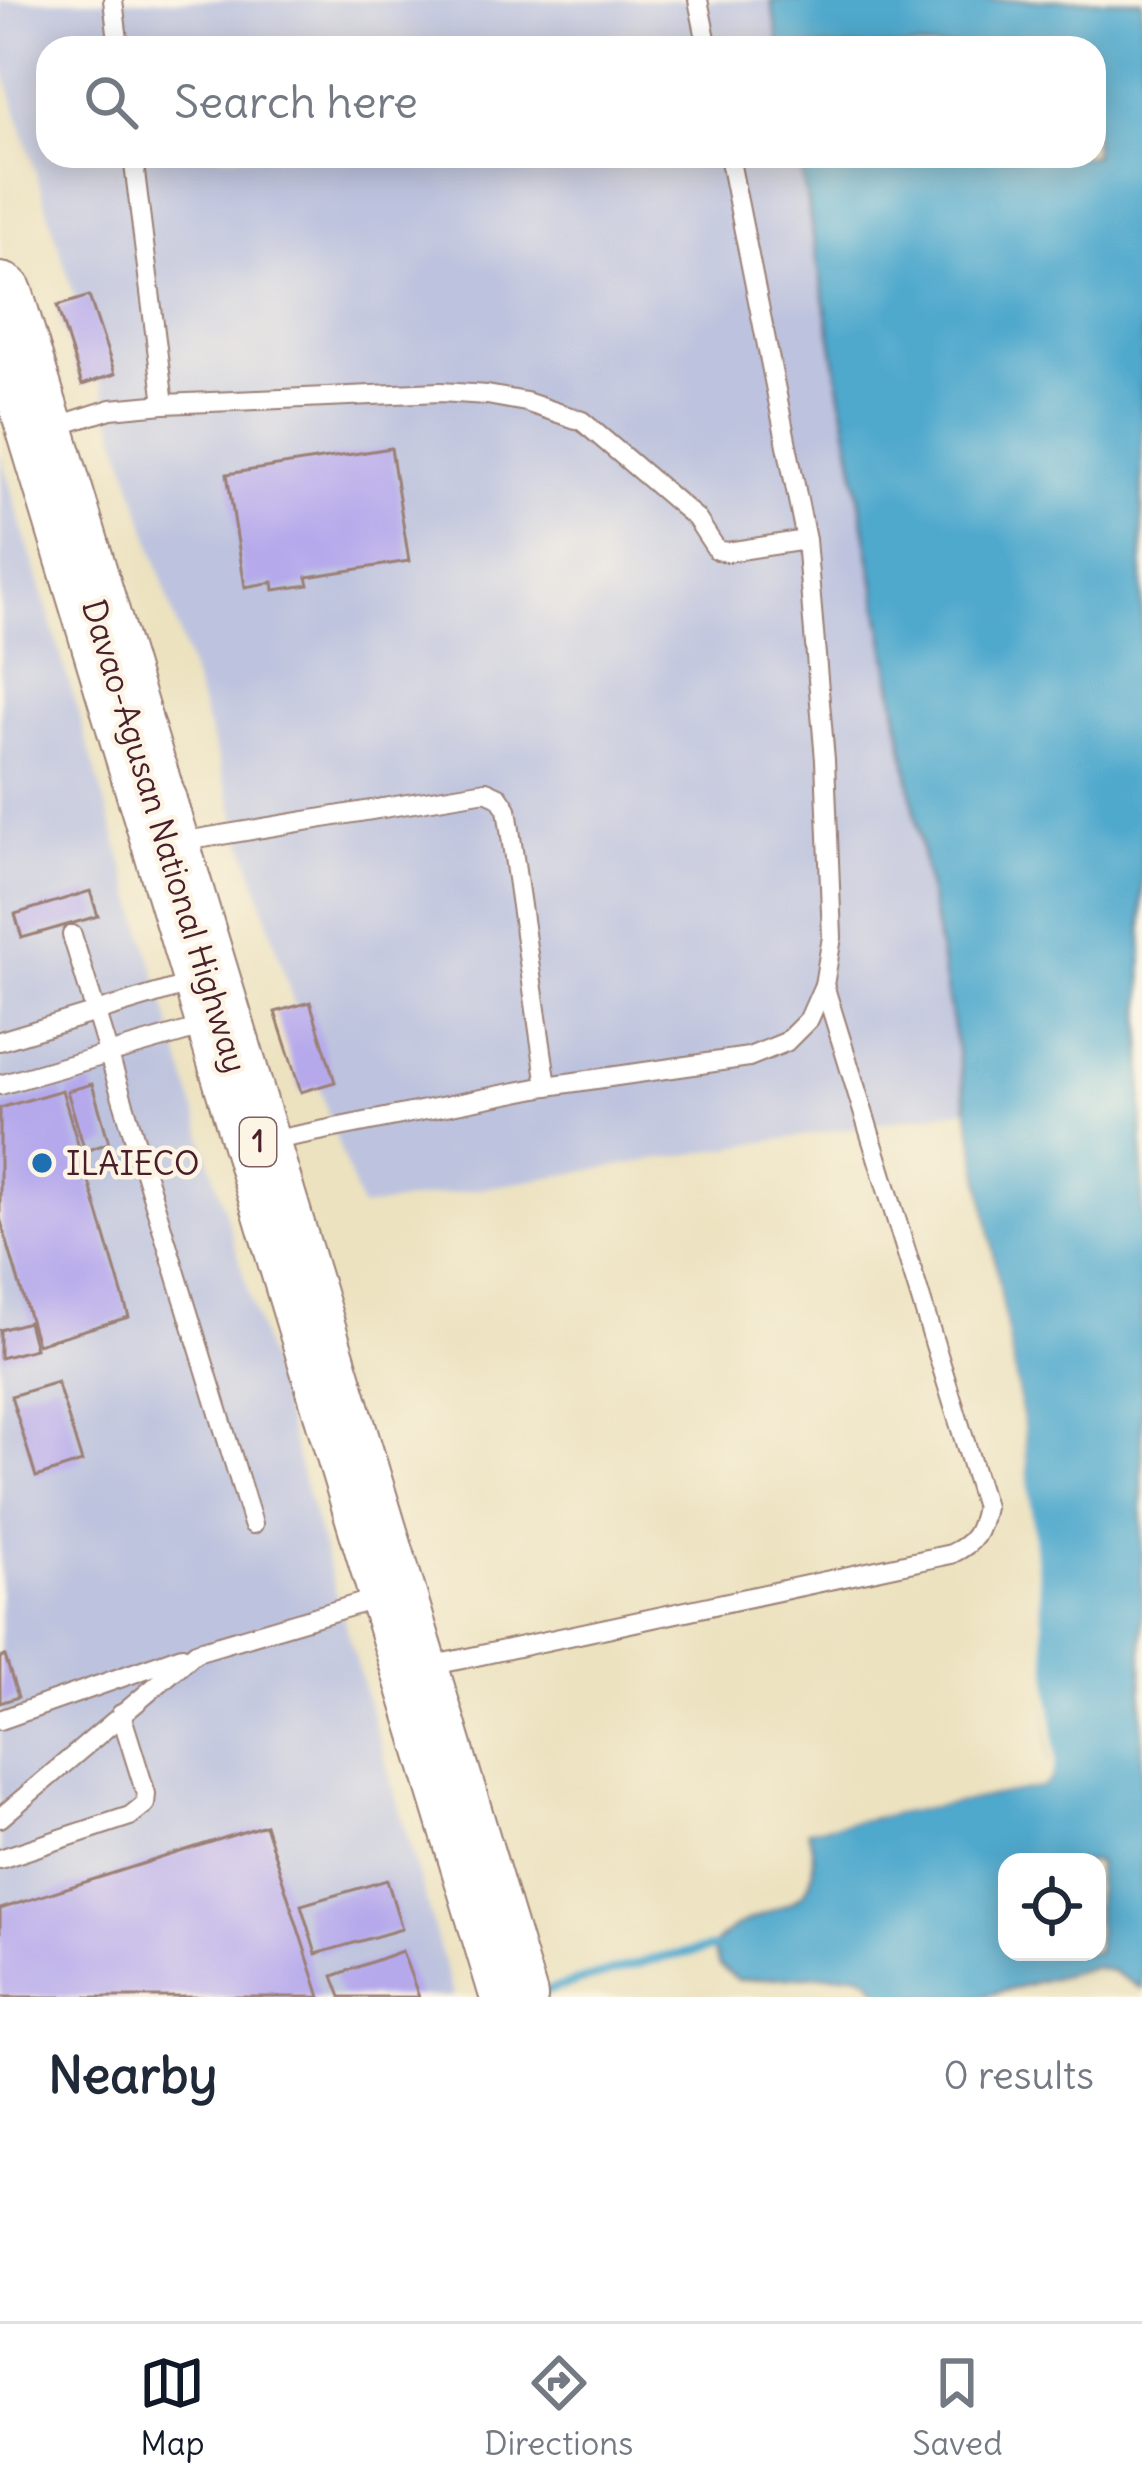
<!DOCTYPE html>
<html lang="en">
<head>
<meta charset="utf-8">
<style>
	body { margin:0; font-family:Delius,sans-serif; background:#f2f2f3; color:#1f2937 }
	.controls { position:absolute; right:36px; bottom:36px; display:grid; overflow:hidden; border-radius:24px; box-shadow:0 6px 30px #0003 }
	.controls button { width:108px; height:108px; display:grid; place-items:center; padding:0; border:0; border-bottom:3px solid #e0e1e3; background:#fff; color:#1f2937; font:60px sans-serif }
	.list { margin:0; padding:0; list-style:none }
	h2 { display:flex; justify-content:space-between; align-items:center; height:156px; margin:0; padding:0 48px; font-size:51px }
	h2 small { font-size:39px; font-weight:400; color:#747a83 }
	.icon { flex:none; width:66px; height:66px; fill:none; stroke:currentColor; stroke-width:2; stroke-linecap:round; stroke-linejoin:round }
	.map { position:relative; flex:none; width:1142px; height:1997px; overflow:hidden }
	.search { position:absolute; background:#fff; box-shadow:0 6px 30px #0003; left:36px; right:36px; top:36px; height:132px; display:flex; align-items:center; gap:30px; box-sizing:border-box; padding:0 42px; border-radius:36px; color:#747a83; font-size:45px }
	.sheet { height:324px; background:#fff }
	nav { display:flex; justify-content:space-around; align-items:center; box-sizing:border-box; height:168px; border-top:3px solid #e0e1e3; background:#fff; font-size:33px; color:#747a83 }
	nav a { display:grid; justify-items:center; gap:6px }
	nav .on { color:#111827 }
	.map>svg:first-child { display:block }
	.industrial { fill:#bdc3de }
	.water { fill:#50a9cd; stroke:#4d647c; stroke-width:3; fill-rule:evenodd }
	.pier { fill:#ece2c0 }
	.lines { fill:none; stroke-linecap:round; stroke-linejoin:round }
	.stream { stroke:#50a9cd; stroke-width:9 }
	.building { fill:#b5a9ec }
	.lane-casing { stroke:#9b8076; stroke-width:22 }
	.highway-casing { stroke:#9b8076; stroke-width:70 }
	.lane { stroke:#fff; stroke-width:18 }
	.highway { stroke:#fff; stroke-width:66 }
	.poi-dot { fill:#1f6fb2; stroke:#fcf5e5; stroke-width:4.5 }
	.labels { text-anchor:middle; stroke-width:9; stroke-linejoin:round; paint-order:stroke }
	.shield { fill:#fcf5e5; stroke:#7f5f63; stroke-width:3 }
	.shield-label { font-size:30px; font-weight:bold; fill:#4a1f2b }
	.street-label { font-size:33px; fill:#4a1f2b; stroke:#fcf5e5 }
	.poi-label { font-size:33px; fill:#4a1f2b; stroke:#fcf5e5; text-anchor:start }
</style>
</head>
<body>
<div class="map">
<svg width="1142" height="1997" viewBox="0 0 1142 1997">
	<rect width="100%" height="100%" fill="#fcf5e5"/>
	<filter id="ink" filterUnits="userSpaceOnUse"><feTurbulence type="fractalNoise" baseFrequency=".00833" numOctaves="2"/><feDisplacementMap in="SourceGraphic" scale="24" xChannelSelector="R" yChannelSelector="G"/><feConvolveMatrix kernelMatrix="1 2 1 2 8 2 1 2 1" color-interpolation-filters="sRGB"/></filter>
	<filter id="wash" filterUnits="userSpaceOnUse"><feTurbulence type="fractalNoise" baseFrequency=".004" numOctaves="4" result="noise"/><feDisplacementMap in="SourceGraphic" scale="48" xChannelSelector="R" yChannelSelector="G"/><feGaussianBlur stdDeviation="2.7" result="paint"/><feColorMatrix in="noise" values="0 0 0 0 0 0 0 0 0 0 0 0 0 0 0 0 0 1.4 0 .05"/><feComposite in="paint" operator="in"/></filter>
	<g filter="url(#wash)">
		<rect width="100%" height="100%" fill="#ece2c0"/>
		<!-- industrial -->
		<g class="industrial">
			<path d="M0,0h771l9,48h-732v108h751l168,953 -606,99 -29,-81 -332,-1070z"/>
			<path d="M0,452l128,427 326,1118h-454z"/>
		</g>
		<!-- water -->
		<path class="water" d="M771,0h371v1989l-30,-18 -19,-4 -113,30h-96l-13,-17 -12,-7 -121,7 -19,-15 -7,-17c44,-55 122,-21 96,-119l235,-43 9,-10 -30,-358 -223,-1262h295v-108h-314zM1007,1862h90v90h-90z"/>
		<!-- pier -->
		<path class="pier" d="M967,1109l55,310 34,340 -4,17 -9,10 -241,44 5,-7 233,-42 7,-8 3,-14 -34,-340 -55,-309z"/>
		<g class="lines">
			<!-- stream -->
			<path class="stream" d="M536,1994l115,-34 61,-12"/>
		</g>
		<g id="blocks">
			<!-- building -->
			<g class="building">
				<path d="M89,296l26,78 -33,11 -25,-79z"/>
				<path d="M391,448l18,113 -102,16 2,8 -35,5 -1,-8 -28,5 -18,-113z"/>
				<path d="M90,891l8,25 -76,22 -7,-24z"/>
				<path d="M310,1002l25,80 -34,10 -26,-80z"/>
				<path d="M92,1084l17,59 -24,8 -18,-60z"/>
				<path d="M62,1090l67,227 -92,27 -37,-126v-110z"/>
				<path d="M28,1322l7,27 -35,9v-28z"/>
				<path d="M57,1382l25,80 -46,15 -25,-81z"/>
				<path d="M5,1656l13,41 -18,6v-45z"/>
				<path d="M265,1825l55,172h-320v-88z"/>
				<path d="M387,1880l15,49 -86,25 -15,-49z"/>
				<path d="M402,1951l17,46h-78l-8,-21z"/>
			</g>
		</g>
	</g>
	<g filter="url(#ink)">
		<use href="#blocks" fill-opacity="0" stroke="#9b8076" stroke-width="3"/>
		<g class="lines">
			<!-- lane casing -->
			<g class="lane-casing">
				<g id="lane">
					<path d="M113,0l6,48"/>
					<path d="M698,0l10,48"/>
					<path d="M133,156l31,248"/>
					<path d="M51,428l60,-19 53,-5 276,-12 47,3 39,7 56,19 114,97 21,32 10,2 79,-12"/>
					<path d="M179,842l307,-51 13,6 8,12 40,277"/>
					<path d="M72,935l181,589"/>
					<path d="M0,1041l199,-60"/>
					<path d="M0,1085l209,-60"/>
					<path d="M269,1141l278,-55 202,-29 37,-15 23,-23 15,-34 8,-48 -7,-177 -19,-220 -77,-384"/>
					<path d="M425,1667l526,-113c24,-11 29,-22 34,-47l-161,-522"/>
					<path d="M0,1720l182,-64"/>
					<path d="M0,1818l196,-166 186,-55"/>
					<path d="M0,1859l130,-43 15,-12 1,-10 -25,-80"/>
				</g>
			</g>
			<!-- highway casing -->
			<g class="highway-casing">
				<path id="highway" d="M0,296l514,1701"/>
			</g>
			<!-- lane -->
			<use href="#lane" class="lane"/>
			<!-- highway -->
			<use href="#highway" class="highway"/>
		</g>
	</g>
	<!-- markers -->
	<circle class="poi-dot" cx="42" cy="1163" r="12"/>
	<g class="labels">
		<!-- shield labels -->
		<rect class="shield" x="240" y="1118" width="36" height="48" rx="9"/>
		<g class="shield-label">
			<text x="258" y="1152">1</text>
		</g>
		<!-- street labels -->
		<g class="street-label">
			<text transform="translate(165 836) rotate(73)" y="12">Davao-Agusan National Highway</text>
		</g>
		<!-- poi labels -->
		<g class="poi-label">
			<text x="66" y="1175">ILAIECO</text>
		</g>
	</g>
</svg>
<div class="controls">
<button><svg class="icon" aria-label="locate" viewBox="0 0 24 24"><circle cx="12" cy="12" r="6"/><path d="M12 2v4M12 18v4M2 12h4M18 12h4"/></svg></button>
</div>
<div class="search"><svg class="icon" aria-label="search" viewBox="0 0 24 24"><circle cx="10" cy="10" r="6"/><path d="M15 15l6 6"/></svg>Search here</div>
</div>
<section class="sheet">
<h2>Nearby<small>0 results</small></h2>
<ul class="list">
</ul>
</section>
<nav>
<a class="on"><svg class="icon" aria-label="map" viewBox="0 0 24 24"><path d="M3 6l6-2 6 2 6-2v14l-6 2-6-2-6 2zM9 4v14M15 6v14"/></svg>Map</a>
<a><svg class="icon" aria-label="directions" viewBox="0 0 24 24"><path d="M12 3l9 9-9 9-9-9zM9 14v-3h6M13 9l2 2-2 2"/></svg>Directions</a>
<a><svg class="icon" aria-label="saved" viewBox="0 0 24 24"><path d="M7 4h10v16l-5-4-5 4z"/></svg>Saved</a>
</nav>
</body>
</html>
